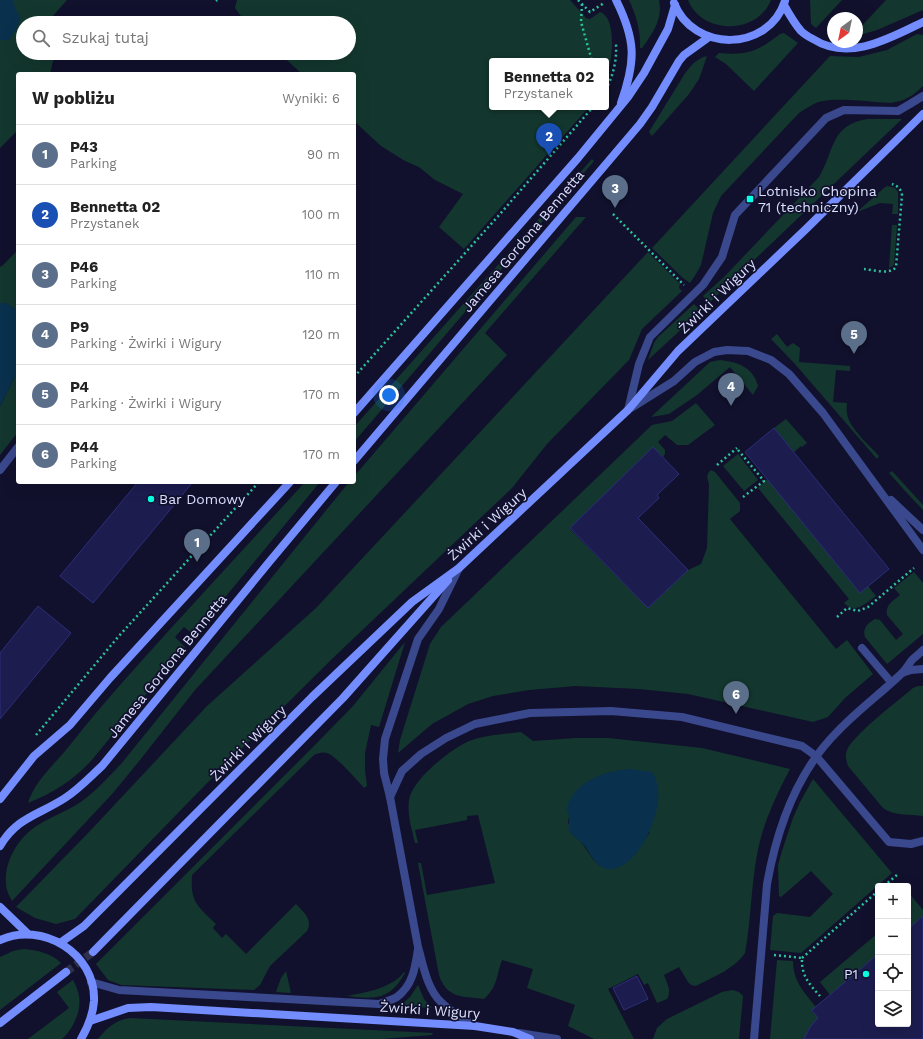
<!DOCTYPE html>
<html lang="pl">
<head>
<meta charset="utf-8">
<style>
	body { margin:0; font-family:"Work Sans",sans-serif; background:#f6f6f6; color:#222 }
	.controls { position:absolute; right:12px; bottom:12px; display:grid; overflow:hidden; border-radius:4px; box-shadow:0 4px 16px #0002 }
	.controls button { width:36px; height:36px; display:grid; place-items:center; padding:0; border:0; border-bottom:1px solid #e0e0e0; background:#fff; color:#222; font:20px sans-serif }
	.compass { position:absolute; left:827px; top:12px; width:36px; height:36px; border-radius:50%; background:#fff; box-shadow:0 4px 16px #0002; rotate:213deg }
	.you { position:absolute; left:389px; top:395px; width:14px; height:14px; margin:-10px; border:3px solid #fff; border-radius:50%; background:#1a73e8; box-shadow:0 0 0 6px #1a73e833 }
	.badge { display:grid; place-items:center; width:26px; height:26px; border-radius:50%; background:#16857a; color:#fff; font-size:13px; font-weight:700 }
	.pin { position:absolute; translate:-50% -33px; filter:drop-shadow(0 1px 2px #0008) }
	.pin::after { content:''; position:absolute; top:21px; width:14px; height:12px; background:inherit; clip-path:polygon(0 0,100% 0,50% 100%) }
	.popup { position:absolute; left:489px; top:58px; width:120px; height:52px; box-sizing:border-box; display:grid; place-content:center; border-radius:4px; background:#fff; filter:drop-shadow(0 1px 3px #0005); font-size:13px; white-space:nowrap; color:#767676 }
	.popup b { font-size:15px; color:#222 }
	.popup::after { content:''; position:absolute; left:50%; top:100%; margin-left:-8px; border:8px solid transparent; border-top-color:#fff }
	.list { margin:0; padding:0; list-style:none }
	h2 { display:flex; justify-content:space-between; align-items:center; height:52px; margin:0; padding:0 16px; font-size:17px }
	h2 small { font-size:13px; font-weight:400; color:#767676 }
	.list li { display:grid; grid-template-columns:26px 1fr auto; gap:12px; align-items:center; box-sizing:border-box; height:60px; padding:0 16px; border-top:1px solid #e0e0e0 }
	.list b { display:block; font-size:15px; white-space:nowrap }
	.list p { margin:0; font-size:13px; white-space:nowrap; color:#767676 }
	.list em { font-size:13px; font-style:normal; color:#767676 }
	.icon { flex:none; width:22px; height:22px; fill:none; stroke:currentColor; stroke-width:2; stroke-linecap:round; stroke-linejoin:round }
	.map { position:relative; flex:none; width:923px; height:1039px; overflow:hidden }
	.search { position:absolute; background:#fff; box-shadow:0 4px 16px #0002; left:16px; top:16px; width:340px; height:44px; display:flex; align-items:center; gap:10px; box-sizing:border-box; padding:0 14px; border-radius:22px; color:#767676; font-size:15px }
	.panel { position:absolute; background:#fff; box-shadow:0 4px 16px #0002; left:16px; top:72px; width:340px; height:412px; border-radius:4px }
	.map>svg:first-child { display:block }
	.green { fill:#13372e; fill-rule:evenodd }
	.water { fill:#09304d }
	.building { fill:#1c1c4f; stroke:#2d2e7b }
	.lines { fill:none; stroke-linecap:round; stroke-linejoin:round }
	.secondary-tunnel { stroke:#2f304c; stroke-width:8; stroke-dasharray:8 4; stroke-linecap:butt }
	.path { stroke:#2cc39b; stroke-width:2.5; stroke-dasharray:2 3; stroke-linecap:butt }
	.lane { stroke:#3a488d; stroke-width:8 }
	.street { stroke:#3a488d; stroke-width:8 }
	.secondary { stroke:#738dff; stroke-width:8 }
	.poi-dot { fill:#08ffe5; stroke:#11112d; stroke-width:1.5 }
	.labels { text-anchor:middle; stroke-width:3.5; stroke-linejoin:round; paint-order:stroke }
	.poi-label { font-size:14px; fill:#dce0ff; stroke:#11112d; text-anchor:start }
	.street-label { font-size:14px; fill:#dce0ff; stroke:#11112d }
</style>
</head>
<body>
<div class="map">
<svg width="923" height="1039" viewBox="0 0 923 1039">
	<rect width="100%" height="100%" fill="#11112d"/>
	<!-- green -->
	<g class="green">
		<path d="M13,0h54l-16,18 5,5h-33v30h37l-7,8 -3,13h-32v56l-18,18v-108h9l10,-23 -6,-12z"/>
		<path d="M237,0h333l16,18 4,1 10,-7c18,6 12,53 6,67v-18h-114v46h97l-125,142 -25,-22 24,-33 -28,-14 -16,-13 -14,-6 -24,-15 -27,-25v-47h-52l-23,-21h70v-30h-103l-11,-15z"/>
		<path d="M629,0h30c4,19 -6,33 -17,48h-2c1,-16 -4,-34 -11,-48z"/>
		<path d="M688,0h83c-14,35 -69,35 -83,0z"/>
		<path d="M810,0h32l-26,28 -5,-4z"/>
		<path d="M886,0h37v10l-46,20 -20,6v-5z"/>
		<path d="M784,33l14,10 -44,48 -28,-27 -11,-7 4,-4c29,3 39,-2 61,-19z"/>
		<path d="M917,34l6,1v51c-10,10 -18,15 -33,17 -20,-1 -53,-6 -72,-1 -7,3 -13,7 -19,11l-78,83 -8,17 -12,52 -5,9 -6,9 -7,-5 -31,-30 178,-192 29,1 28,-7z"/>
		<path d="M707,56l-8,23 -10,15 -37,42 -3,-4 35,-57c6,-9 12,-16 23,-19z"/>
		<path d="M868,119h34l-193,184 -6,-7 22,-20 94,-99c16,-27 11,-52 49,-58z"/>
		<path d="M592,159l2,2 -240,281v-15z"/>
		<path d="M887,186l8,2 3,4v22h-6l1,-10 -13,-1 -23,9 27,-24z"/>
		<path d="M576,217h10l-101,116 22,22 -312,335 -55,70 -27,33 -101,108c-2,-4 -4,-7 -5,-11 -6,-25 11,-53 31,-65 16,-10 33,-15 48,-27 13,-10 24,-23 35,-34l228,-282h5v-6l9,-10z"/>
		<path d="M892,225h5l-3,39 -1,2 -4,2z"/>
		<path d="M18,250v61l-13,-8h-5v-37l1,1z"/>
		<path d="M648,252l32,32 -1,4 3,3 -40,38 -13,31 -82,84 -35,44 -178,169 -125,124 -134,138 -19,5 -21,-6 -19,-11 74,-76 117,-125 109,-98z"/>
		<path d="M694,304l7,7 -53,49 6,-17 4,-6z"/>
		<path d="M777,334l10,13 6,-4 7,5 -1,14 51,4v5l-14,-1 -3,32 14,1c0,3 -1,7 0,10 1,14 23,33 32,43l-2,3 -82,-95 -24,-25z"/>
		<path d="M720,360c18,2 33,7 38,26l-5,9 -23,-28 -33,28 -28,19 -18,3 59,-55z"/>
		<path d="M18,371v61l-18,23v-49z"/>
		<path d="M696,403l19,22 -27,20h-11l-12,-10 -7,7 7,8v4l-2,3 -10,-10 -83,82 78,79 40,-38 13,-6 6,-16 2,-64c-2,-6 -3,-10 2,-14l4,2 25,31v8l-10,8 106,130 11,-9 26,34 -28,24 -17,19 -15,5 -125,-28 -49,-5 -63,-3 -47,4 -36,6 -25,8 -36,20 -34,29 2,-13 30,-96 11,-17 211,-202 20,-4z"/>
		<path d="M786,419l21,24 -5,4 -1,-1 -7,6 -20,-24z"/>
		<path d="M738,454l20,26 -14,11 -21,-25z"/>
		<path d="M892,471l31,34v5l-16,-17 -18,-20z"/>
		<path d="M768,479l92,114 8,-7 8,10c-10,7 -21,19 -32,7l5,-4 -91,-111z"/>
		<path d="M305,482h15l-126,153 -10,-8 -9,10 10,10 -94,114c-19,20 -38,32 -63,42 7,-23 28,-40 42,-58 36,-46 75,-88 114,-131 40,-44 81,-88 121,-132z"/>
		<path d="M914,572l9,11v51l-36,30 -22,-27c-3,-9 3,-14 10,-18l5,1 16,20 7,-6 -16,-19c-2,-10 6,-14 13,-20l-6,-7z"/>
		<path d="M405,642l-26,85 -8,-2 -6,28v17l2,16 -3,2c-7,-8 -29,-33 -37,-35 -5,-1 -9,0 -13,2l-122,120c-2,28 6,31 24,49l-3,4 9,10 4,-4 20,20 50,-50c8,9 17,15 11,27l-37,35 -10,19 -6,5 -133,-5 -13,-5 -12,-16 216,-216 41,-42z"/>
		<path d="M918,686h5v130c-13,-2 -30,0 -40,-8l-35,-42c-2,-6 -3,-10 -1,-16 7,-16 51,-49 66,-62z"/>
		<path d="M521,732l12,9 43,-3h32l94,10 88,21c-14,27 -28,56 -33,86 -6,32 -6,65 -12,98 -11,16 -32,24 -49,33l-5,-1 -3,-3 -9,-15 -15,8c3,9 8,15 3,24l-10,4 -9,-20 -4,2 -6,-11 -30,15 26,50h-40l-26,-13 7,-21 -48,-17 6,-19 -31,-9c-6,16 -4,26 -18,39 -22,-3 -37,0 -45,-24l-21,-112h3l6,32 68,-12 -17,-68 -11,1v4l-52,10 3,13h-3c-3,-13 -8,-29 -6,-42 2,-21 42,-52 60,-60 15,-6 36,-7 52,-9zM569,817l81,15 -14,21 -36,13 -7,-7 -25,-36z"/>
		<path d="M813,779l79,94 -91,80 -31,-3 3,-34 4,-3 33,4 23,-23 -22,-23 -30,26 -2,-1 -1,-31 4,-14 11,-33 7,-16z"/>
		<path d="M908,892l15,18v6l-15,13z"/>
		<path d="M878,933v21l-48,41 -10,-13z"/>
		<path d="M23,949c14,1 28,4 38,14l-61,47v-53l13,-6z"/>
		<path d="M777,960l16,1c0,20 11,31 23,46l-4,4 6,7 -8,9 -6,12h-34z"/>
		<path d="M286,971l5,22 -15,-1 5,-14z"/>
		<path d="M404,972l1,1c-16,28 -30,26 -59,23 18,-3 47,-8 58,-24z"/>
		<path d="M73,980c2,4 4,8 5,12 5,16 -4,36 -16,47h-34l41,-31 -12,-16z"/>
		<path d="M418,985l6,14 8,9 -32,-2 10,-9z"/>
		<path d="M733,990l6,2 4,4 -4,43h-86l4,-11 10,-9 55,-27z"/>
		<path d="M130,1018l303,15 -1,2 -50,4h-284c10,-12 16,-18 32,-21z"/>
	</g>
	<!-- water -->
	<g class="water">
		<path d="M0,0h13c0,6 4,10 6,16 2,8 -6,17 -10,24h-9z"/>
		<path d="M0,303h5l13,8v60l-18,35z"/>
		<path d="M630,769l22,3c11,16 6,38 -1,55 -6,18 -29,53 -51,39 -7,-5 -10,-13 -15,-20 -5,-6 -11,-8 -15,-14 -3,-5 0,-10 -1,-15 0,-3 -2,-6 -2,-9 1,-6 5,-11 8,-16 15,-16 34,-21 55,-23z"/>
	</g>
	<!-- building -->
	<g class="building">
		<path d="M774,428l115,141 -29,24 -115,-141z"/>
		<path d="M653,447l26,27 -22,21 2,3 -21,20 50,52 -40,38 -78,-80z"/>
		<path d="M138,482h55l-100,121 -33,-27z"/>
		<path d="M38,606l33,27 -71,86v-66z"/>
		<path d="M923,916v123h-119l6,-12 8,-9 -6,-8 66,-56v70h30v-95z"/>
		<path d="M637,976l11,23 -24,11 -11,-22z"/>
	</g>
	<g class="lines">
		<!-- secondary-tunnel -->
		<path class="secondary-tunnel" d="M66,972l27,-20"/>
		<!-- path -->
		<g class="path">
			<path d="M578,0l12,12 14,-9"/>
			<path d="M216,1l1,-1"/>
			<path d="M582,4l-1,18 11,39"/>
			<path d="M606,90c7,-15 11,-29 10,-46"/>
			<path d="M613,214l71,71"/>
			<path d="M864,269c9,1 26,6 32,-2l6,-72c-1,-6 -4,-9 -10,-11"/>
			<path d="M354,377l146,-163 93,-107"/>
			<path d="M738,450l26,31 -21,16"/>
			<path d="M717,465l20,-17"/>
			<path d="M837,617l10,-9 11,3 10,-4 46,-39"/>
			<path d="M36,735l82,-98 141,-155"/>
			<path d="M884,886l14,-12"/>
			<path d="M774,955l28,3c-1,17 7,26 18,38"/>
			<path d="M802,958l76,-67"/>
		</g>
		<!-- lane -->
		<g class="lane">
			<path d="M628,410l11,-46 11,-27 53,-52 19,-28 13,-42 91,-97 18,-8 54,1 12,-7 13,-8"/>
			<path d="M0,470l18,-23"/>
			<path d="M459,568l-20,41 -21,30 -33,100 -2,20 1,14 6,24 28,150c5,17 9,42 23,55 10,10 22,16 34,24"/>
			<path d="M862,648l29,34"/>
			<path d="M902,673l9,-3 12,-1"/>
			<path d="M390,797l12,-26 19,-17 25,-16 29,-14 55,-11 81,-2 71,6 120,29 14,10 73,86 22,2 12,-3"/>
			<path d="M91,982l28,8 260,14c5,-2 13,-4 18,-7 16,-12 18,-29 21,-48"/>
			<path d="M754,1039l13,-155c10,-56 29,-111 70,-152 20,-21 43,-38 63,-57 5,-4 8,-10 12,-15 3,-3 7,-6 11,-10"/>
		</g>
		<!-- street -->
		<g class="street">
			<path d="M631,408l43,-27 21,-19 19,-10 13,-2 21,1 23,9 18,14 34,39 100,137"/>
			<path d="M891,500l32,30"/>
			<path d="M519,1033l38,6"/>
		</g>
		<!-- secondary -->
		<g class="secondary">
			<path d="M616,0c20,40 20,61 5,103"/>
			<path d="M674,3c19,49 94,50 111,-2"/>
			<path d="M784,5c5,9 10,18 17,26 3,3 8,6 12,8 36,23 77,-1 110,-17"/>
			<path d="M354,413l224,-255 50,-61 16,-24 24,-44 7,-24"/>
			<path d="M354,461l286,-337 12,-17 27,-46 5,-6 25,-18"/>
			<path d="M0,799l34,-43 36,-31 40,-47 180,-196"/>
			<path d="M0,846c17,-29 39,-31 65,-48 14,-9 25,-21 37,-32l168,-205 66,-79"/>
			<path d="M0,907l28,27"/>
			<path d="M0,940c42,-19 96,13 94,61 -1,14 -6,26 -13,38"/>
			<path d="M60,943l24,-17 228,-229 100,-95 47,-34 169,-158 50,-59 128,-122 117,-115"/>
			<path d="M93,952l250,-254 105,-118"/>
			<path d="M90,1021l38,-13 23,-1 324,19 38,6 17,7"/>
			<path d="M0,1023l66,-51"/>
		</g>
	</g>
	<!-- markers -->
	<g class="poi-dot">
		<rect x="746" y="195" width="8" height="8" rx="2"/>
		<circle cx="151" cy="499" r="4"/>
		<circle cx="866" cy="974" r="4"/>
	</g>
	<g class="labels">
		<!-- poi labels -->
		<g class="poi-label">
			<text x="758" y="196">Lotnisko Chopina<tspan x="758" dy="16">71 (techniczny)</tspan></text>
			<text x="159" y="504">Bar Domowy</text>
			<text x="858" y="979" text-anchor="end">P1</text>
		</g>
		<!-- street labels -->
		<g class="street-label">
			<text transform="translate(523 241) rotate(-50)" y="5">Jamesa Gordona Bennetta</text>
			<text transform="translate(717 296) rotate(-44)" y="5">Żwirki i Wigury</text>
			<text transform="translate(487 524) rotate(-42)" y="5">Żwirki i Wigury</text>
			<text transform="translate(167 666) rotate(-51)" y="5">Jamesa Gordona Bennetta</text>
			<text transform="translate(248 743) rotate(-45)" y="5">Żwirki i Wigury</text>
			<text transform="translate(430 1010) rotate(4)" y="5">Żwirki i Wigury</text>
		</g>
	</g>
</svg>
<div class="controls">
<button>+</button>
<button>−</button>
<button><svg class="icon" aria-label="locate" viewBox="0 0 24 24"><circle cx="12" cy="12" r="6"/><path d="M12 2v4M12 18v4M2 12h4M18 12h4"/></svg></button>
<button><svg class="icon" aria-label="layers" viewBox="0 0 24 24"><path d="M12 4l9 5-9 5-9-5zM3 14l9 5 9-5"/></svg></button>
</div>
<svg class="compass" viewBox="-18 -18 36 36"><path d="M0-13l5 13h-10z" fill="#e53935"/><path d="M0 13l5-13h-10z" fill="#767676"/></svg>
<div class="you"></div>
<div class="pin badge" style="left:197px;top:562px;background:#5c6f8a">1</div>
<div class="pin badge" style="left:549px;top:156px;background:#1a4fb4">2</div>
<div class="popup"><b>Bennetta 02</b>Przystanek</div>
<div class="pin badge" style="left:615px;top:208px;background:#5c6f8a">3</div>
<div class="pin badge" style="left:731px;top:406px;background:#5c6f8a">4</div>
<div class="pin badge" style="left:854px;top:354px;background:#5c6f8a">5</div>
<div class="pin badge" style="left:736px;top:714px;background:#5c6f8a">6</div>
<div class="search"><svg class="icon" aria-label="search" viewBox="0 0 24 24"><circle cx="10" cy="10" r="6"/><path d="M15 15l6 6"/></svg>Szukaj tutaj</div>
<section class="panel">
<h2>W pobliżu<small>Wyniki: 6</small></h2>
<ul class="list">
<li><span class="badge" style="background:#5c6f8a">1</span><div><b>P43</b><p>Parking</p></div><em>90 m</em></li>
<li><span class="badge" style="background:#1a4fb4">2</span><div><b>Bennetta 02</b><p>Przystanek</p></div><em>100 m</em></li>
<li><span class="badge" style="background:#5c6f8a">3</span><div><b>P46</b><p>Parking</p></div><em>110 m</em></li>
<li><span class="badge" style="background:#5c6f8a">4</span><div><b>P9</b><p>Parking · Żwirki i Wigury</p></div><em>120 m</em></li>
<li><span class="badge" style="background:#5c6f8a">5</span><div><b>P4</b><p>Parking · Żwirki i Wigury</p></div><em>170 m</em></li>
<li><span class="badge" style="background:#5c6f8a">6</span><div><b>P44</b><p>Parking</p></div><em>170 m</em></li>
</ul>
</section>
</div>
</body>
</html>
